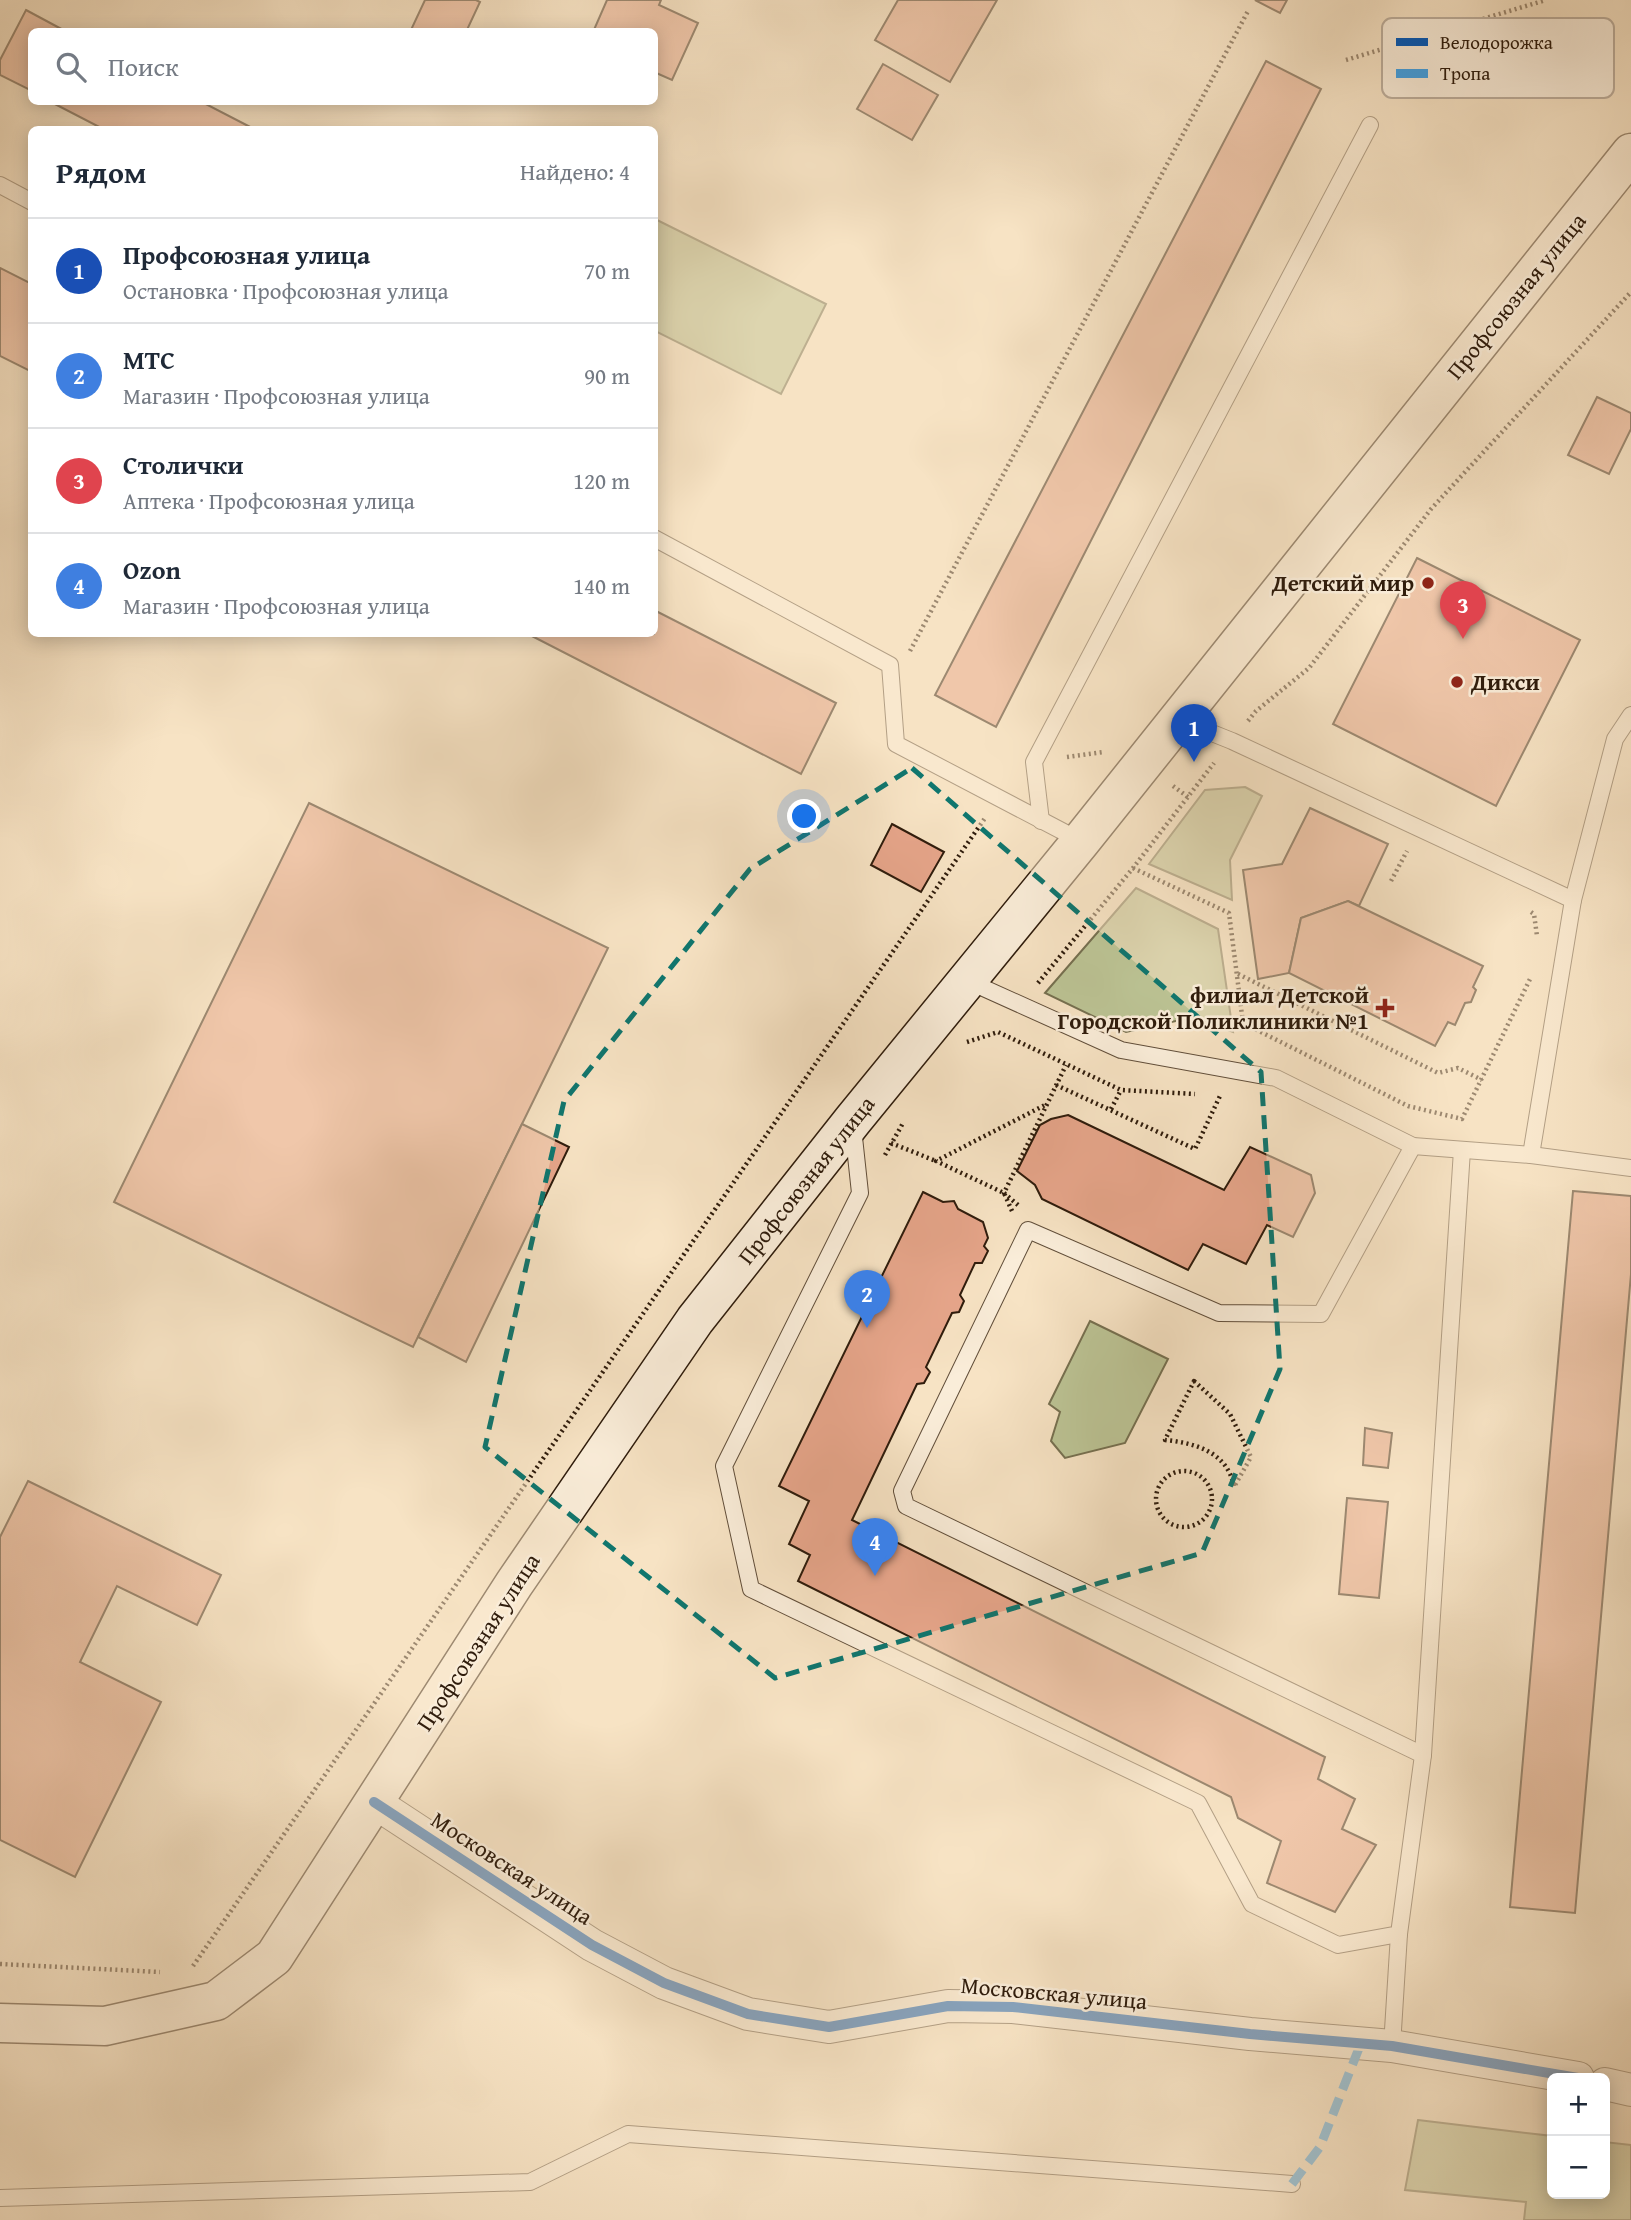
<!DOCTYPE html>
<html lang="ru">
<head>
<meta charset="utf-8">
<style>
	body { margin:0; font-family:"Gentium Book Plus",serif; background:#f6f6f7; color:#1f2937 }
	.controls { position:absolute; right:21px; bottom:21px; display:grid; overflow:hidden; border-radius:10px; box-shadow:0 4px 18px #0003 }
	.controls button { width:63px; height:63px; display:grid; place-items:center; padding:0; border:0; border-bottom:2px solid #e0e1e3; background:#fff; color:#1f2937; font:35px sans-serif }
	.you { position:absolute; left:805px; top:817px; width:24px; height:24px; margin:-18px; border:5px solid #fff; border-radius:50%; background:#1a73e8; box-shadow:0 0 0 10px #1a73e833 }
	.badge { display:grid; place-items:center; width:46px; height:46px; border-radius:50%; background:#8f2418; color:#fff; font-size:23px; font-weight:700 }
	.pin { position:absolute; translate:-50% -58px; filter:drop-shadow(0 2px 4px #0008) }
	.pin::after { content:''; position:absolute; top:37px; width:24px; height:21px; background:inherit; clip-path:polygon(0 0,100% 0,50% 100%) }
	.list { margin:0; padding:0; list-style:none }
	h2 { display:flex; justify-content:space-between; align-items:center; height:91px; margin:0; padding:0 28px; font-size:30px }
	h2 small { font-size:23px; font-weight:400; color:#747a83 }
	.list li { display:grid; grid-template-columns:46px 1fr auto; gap:21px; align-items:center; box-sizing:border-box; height:105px; padding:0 28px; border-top:2px solid #e0e1e3 }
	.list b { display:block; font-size:26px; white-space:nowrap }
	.list p { margin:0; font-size:23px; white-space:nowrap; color:#747a83 }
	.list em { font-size:23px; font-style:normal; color:#747a83 }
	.icon { flex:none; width:38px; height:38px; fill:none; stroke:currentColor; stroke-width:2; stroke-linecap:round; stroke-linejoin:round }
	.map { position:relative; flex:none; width:1631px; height:2220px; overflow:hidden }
	.search { position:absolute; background:#fff; box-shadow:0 4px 18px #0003; left:28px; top:28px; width:630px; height:77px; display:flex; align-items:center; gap:18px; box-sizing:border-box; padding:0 24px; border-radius:10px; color:#747a83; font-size:26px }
	.panel { position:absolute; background:#fff; box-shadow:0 4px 18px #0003; left:28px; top:126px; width:630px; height:511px; border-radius:10px }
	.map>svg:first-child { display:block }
	.green { fill:#bcc495; stroke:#767050; stroke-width:2 }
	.building { fill:#e6a58a; stroke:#2f1c0c; stroke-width:2 }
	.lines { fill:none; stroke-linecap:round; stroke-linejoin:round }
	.lane-casing { stroke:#614e3a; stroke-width:18 }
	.street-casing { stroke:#614e3a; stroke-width:34 }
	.secondary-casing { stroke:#2f1c0c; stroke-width:41 }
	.path { stroke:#2f1c0c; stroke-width:4.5; stroke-dasharray:2 3.5; stroke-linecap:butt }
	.lane { stroke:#faedd9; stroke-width:16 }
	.street { stroke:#faedd9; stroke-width:32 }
	.secondary { stroke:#faedd9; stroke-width:38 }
	.quiet { stroke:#3ea2e9; stroke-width:9; stroke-dasharray:18 9; stroke-linecap:butt }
	.cycleway-casing { stroke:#faedd9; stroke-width:15 }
	.cycleway { stroke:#0057b8; stroke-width:10 }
	.marked { fill:none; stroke:#0f766e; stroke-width:5; stroke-dasharray:14 9; stroke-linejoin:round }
	.poi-dot { fill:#8f2418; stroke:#faedd9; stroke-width:2.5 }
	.labels { text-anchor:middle; stroke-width:5; stroke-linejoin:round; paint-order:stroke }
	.street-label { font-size:23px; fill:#2f1c0c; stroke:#faedd9 }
	.poi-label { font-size:23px; font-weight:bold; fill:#2f1c0c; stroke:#faedd9; text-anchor:end }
	.key { fill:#faedd9; stroke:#bdae9c; stroke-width:2 }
	.key-label { font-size:19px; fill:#2f1c0c }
</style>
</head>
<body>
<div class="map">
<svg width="1631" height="2220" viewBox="0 0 1631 2220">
	<rect width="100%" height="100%" fill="#f7e3c4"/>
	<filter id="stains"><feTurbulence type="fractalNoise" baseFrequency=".00286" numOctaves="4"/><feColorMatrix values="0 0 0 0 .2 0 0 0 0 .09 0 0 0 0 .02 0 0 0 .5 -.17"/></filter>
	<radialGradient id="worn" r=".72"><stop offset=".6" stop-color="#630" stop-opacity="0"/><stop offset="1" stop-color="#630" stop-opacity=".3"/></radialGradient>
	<!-- green -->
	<g class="green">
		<path d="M655,219l171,85 -45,90 -126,-63z"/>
		<path d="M1245,787l17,9 -32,64 2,40 -83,-36 56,-74z"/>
		<path d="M1136,888l82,41 15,103 -39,-15 -68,15 -81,-39z"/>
		<path d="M1090,1321l78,38 -43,84 -60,15 -14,-17 9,-29 -11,-8z"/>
		<path d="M1418,2120l134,16v58h53v-52l26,3v75h-107l2,-18 -121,-12z"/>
	</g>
	<!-- building -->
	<g class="building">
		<path d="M425,0h51l4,2 -14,30h-56z"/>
		<path d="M607,0h54l-2,5 39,18 -26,57 -18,-8v-40h-61z"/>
		<path d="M898,0h99l-47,82 -75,-42z"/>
		<path d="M1255,0h32l-7,13z"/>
		<path d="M26,10l41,22h-35v59l-32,-16v-15z"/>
		<path d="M1266,61l55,28 -325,638 -61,-32z"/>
		<path d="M883,64l55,31 -26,45 -55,-31z"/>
		<path d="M51,102h151l54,28h-151z"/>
		<path d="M0,268l32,16v88l-32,-16z"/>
		<path d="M1597,397l34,16v16l-22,45 -41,-19z"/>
		<path d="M1417,558l163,82 -84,166 -163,-82z"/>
		<path d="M654,610l182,93 -35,71 -273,-140h126z"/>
		<path d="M309,803l299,145 -195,399 -299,-145z"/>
		<path d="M1310,808l78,36 -29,62 -11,-5 -47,17 -12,55 -31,6 -15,-109 39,-6z"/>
		<path d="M892,824l52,28 -23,40 -50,-27z"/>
		<path d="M1348,901l135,65 -10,21 3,3 -5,12 -6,1 -10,22 -7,-3 -13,24 -146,-73 12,-55z"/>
		<path d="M1068,1115l156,75 26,-43 61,28 4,18 -22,44 -26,-12 -21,39 -43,-20 -15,26 -146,-71 -7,-14 -18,-14 23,-46 11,-6z"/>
		<path d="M522,1124l47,23 -103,215 -48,-25z"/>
		<path d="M1573,1191l58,5v78l-56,639 -65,-6z"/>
		<path d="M923,1192l20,10 11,-1 4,8 25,13 5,16 -4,8 4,5 -6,12h-7l-15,32 4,6 -5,11 -7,1 -26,54 4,5 -6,11 -7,1 -65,136 473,237 -7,22 37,20 -13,30 34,16 -41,67 -68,-29 14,-42 -43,-23 -7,-21 -433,-216 12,-26 -21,-11 20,-43 -30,-15z"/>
		<path d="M1365,1428l27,5 -4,35 -25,-3z"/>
		<path d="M28,1481l193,94 -24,50 -80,-39 -37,76 81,40 -86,175 -75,-37v-303z"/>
		<path d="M1347,1498l41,4 -9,96 -40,-4z"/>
	</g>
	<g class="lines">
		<!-- lane casing -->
		<g class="lane-casing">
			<g id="lane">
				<path d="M0,185l32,17"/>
				<path d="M654,538l236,127 6,79 185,97"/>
				<path d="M1177,719l55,22 341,159"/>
				<path d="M1041,821l-7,-59 336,-637"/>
				<path d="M968,981l153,69 155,28 137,68 118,9 100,13"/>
				<path d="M853,1128l7,65 -136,273 27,123 447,214 54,101 86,41 61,-11 24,-179 -517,-249 -4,-15 126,-261 191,83 102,1 92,-168"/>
				<path d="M1531,1155l42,-255 42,-161 16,-24"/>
				<path d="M1423,1755l39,-605"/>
				<path d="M1392,2046l7,-112"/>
				<path d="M0,2198l530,-16 98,-48 664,50"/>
			</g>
		</g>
		<!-- street casing -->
		<g class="street-casing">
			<g id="street">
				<path d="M374,1802l218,143 72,38 84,31 81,13 119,-21 65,1 237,27 142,12 186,32"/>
				<path d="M1605,2084l26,6"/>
			</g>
		</g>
		<!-- secondary casing -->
		<g class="secondary-casing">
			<path id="secondary" d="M0,2023l105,3 111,-25 58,-44 240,-373 181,-264 158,-200 228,-279 550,-688"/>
		</g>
		<!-- path -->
		<g class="path">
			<path d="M1346,60l200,-60"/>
			<path d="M910,651l338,-640"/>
			<path d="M1248,721l8,-10 53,-43 122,-159 200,-217"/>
			<path d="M1067,757l36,-5"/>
			<path d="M1173,786l15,11"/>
			<path d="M1133,868l96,45 14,110 165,83 54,13 69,-142"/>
			<path d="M1391,881l16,-30"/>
			<path d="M1531,912l3,2 3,22"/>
			<path d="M1238,974l200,99 20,-5 24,12"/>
			<path d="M1038,983l95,-115 81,-105"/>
			<path d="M967,1042l31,-10 123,58 74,4"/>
			<path d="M1056,1085l139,64 25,-53"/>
			<path d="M1111,1109l10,-19"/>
			<path d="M891,1143l45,18"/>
			<path d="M885,1155l18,-32"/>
			<path d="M1018,1205l-14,-12 62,-128"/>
			<path d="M1012,1211l-8,-18 -68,-32 111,-57"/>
			<path d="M1194,1381l36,33 21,43 -17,30c-6,-35 -39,-44 -69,-47z"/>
			<circle cx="1184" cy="1499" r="28"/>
			<path d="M0,1964l160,8"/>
			<path d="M193,1966l792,-1148"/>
		</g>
		<!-- lane -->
		<use href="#lane" class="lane"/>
		<!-- street -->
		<use href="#street" class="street"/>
		<!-- secondary -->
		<use href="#secondary" class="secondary"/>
		<!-- quiet -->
		<path class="quiet" d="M1292,2184l28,-37 41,-104"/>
		<!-- cycleway casing -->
		<g class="cycleway-casing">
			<path id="cycleway" d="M374,1802l218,143 72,38 84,31 81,13 119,-21 65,1 237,27 142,12 186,32"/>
		</g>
		<!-- cycleway -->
		<use href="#cycleway" class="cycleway"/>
	</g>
	<!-- marked area -->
	<path d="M0 0H1631V2220H0ZM912,768l349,304 19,297 -78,184 -427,125 -290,-231 79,-346 186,-232z" fill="#f7e3c4" fill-opacity=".55" fill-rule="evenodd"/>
	<path class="marked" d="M912,768l349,304 19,297 -78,184 -427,125 -290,-231 79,-346 186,-232z"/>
	<!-- markers -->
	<g class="poi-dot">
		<circle cx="1428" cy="583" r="7"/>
		<circle cx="1457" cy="682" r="7"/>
		<path d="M1381.5 997.5h7v7h7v7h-7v7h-7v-7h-7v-7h7z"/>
	</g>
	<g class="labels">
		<!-- street labels -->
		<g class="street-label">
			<text transform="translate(1516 296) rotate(-51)" y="8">Профсоюзная улица</text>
			<text transform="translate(806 1180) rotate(-52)" y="8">Профсоюзная улица</text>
			<text transform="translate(478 1642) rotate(-57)" y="8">Профсоюзная улица</text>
			<text transform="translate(512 1868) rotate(33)" y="8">Московская улица</text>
			<text transform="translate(1054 1993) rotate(5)" y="8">Московская улица</text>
		</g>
		<!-- poi labels -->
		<g class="poi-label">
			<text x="1414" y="591">Детский мир</text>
			<text x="1471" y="690" text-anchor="start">Дикси</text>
			<text x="1369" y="1003">филиал Детской<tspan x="1369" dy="26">Городской Поликлиники №1</tspan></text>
		</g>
	</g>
	<!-- legend -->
	<rect x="1382" y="18" width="232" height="80" rx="10" class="key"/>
	<rect x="1396" y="38" width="32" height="8" fill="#0057b8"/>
	<rect x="1396" y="69" width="32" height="9" fill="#3ea2e9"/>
	<g class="key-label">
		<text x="1440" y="49">Велодорожка</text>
		<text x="1440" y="80">Тропа</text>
	</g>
	<rect width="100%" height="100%" filter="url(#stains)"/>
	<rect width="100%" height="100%" fill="url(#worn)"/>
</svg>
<div class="controls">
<button>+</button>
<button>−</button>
</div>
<div class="you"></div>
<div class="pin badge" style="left:1194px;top:762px;background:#1a4fb4">1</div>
<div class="pin badge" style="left:867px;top:1328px;background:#3f7fe0">2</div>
<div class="pin badge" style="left:1463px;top:639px;background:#e0444e">3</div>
<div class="pin badge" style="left:875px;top:1576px;background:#3f7fe0">4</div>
<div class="search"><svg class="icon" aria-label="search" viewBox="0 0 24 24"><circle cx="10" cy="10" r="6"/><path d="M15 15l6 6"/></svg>Поиск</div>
<section class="panel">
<h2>Рядом<small>Найдено: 4</small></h2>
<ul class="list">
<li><span class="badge" style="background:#1a4fb4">1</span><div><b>Профсоюзная улица</b><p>Остановка · Профсоюзная улица</p></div><em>70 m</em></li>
<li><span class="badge" style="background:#3f7fe0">2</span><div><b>МТС</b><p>Магазин · Профсоюзная улица</p></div><em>90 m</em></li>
<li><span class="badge" style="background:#e0444e">3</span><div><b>Столички</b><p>Аптека · Профсоюзная улица</p></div><em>120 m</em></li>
<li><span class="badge" style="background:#3f7fe0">4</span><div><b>Ozon</b><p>Магазин · Профсоюзная улица</p></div><em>140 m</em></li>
</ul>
</section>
</div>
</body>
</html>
